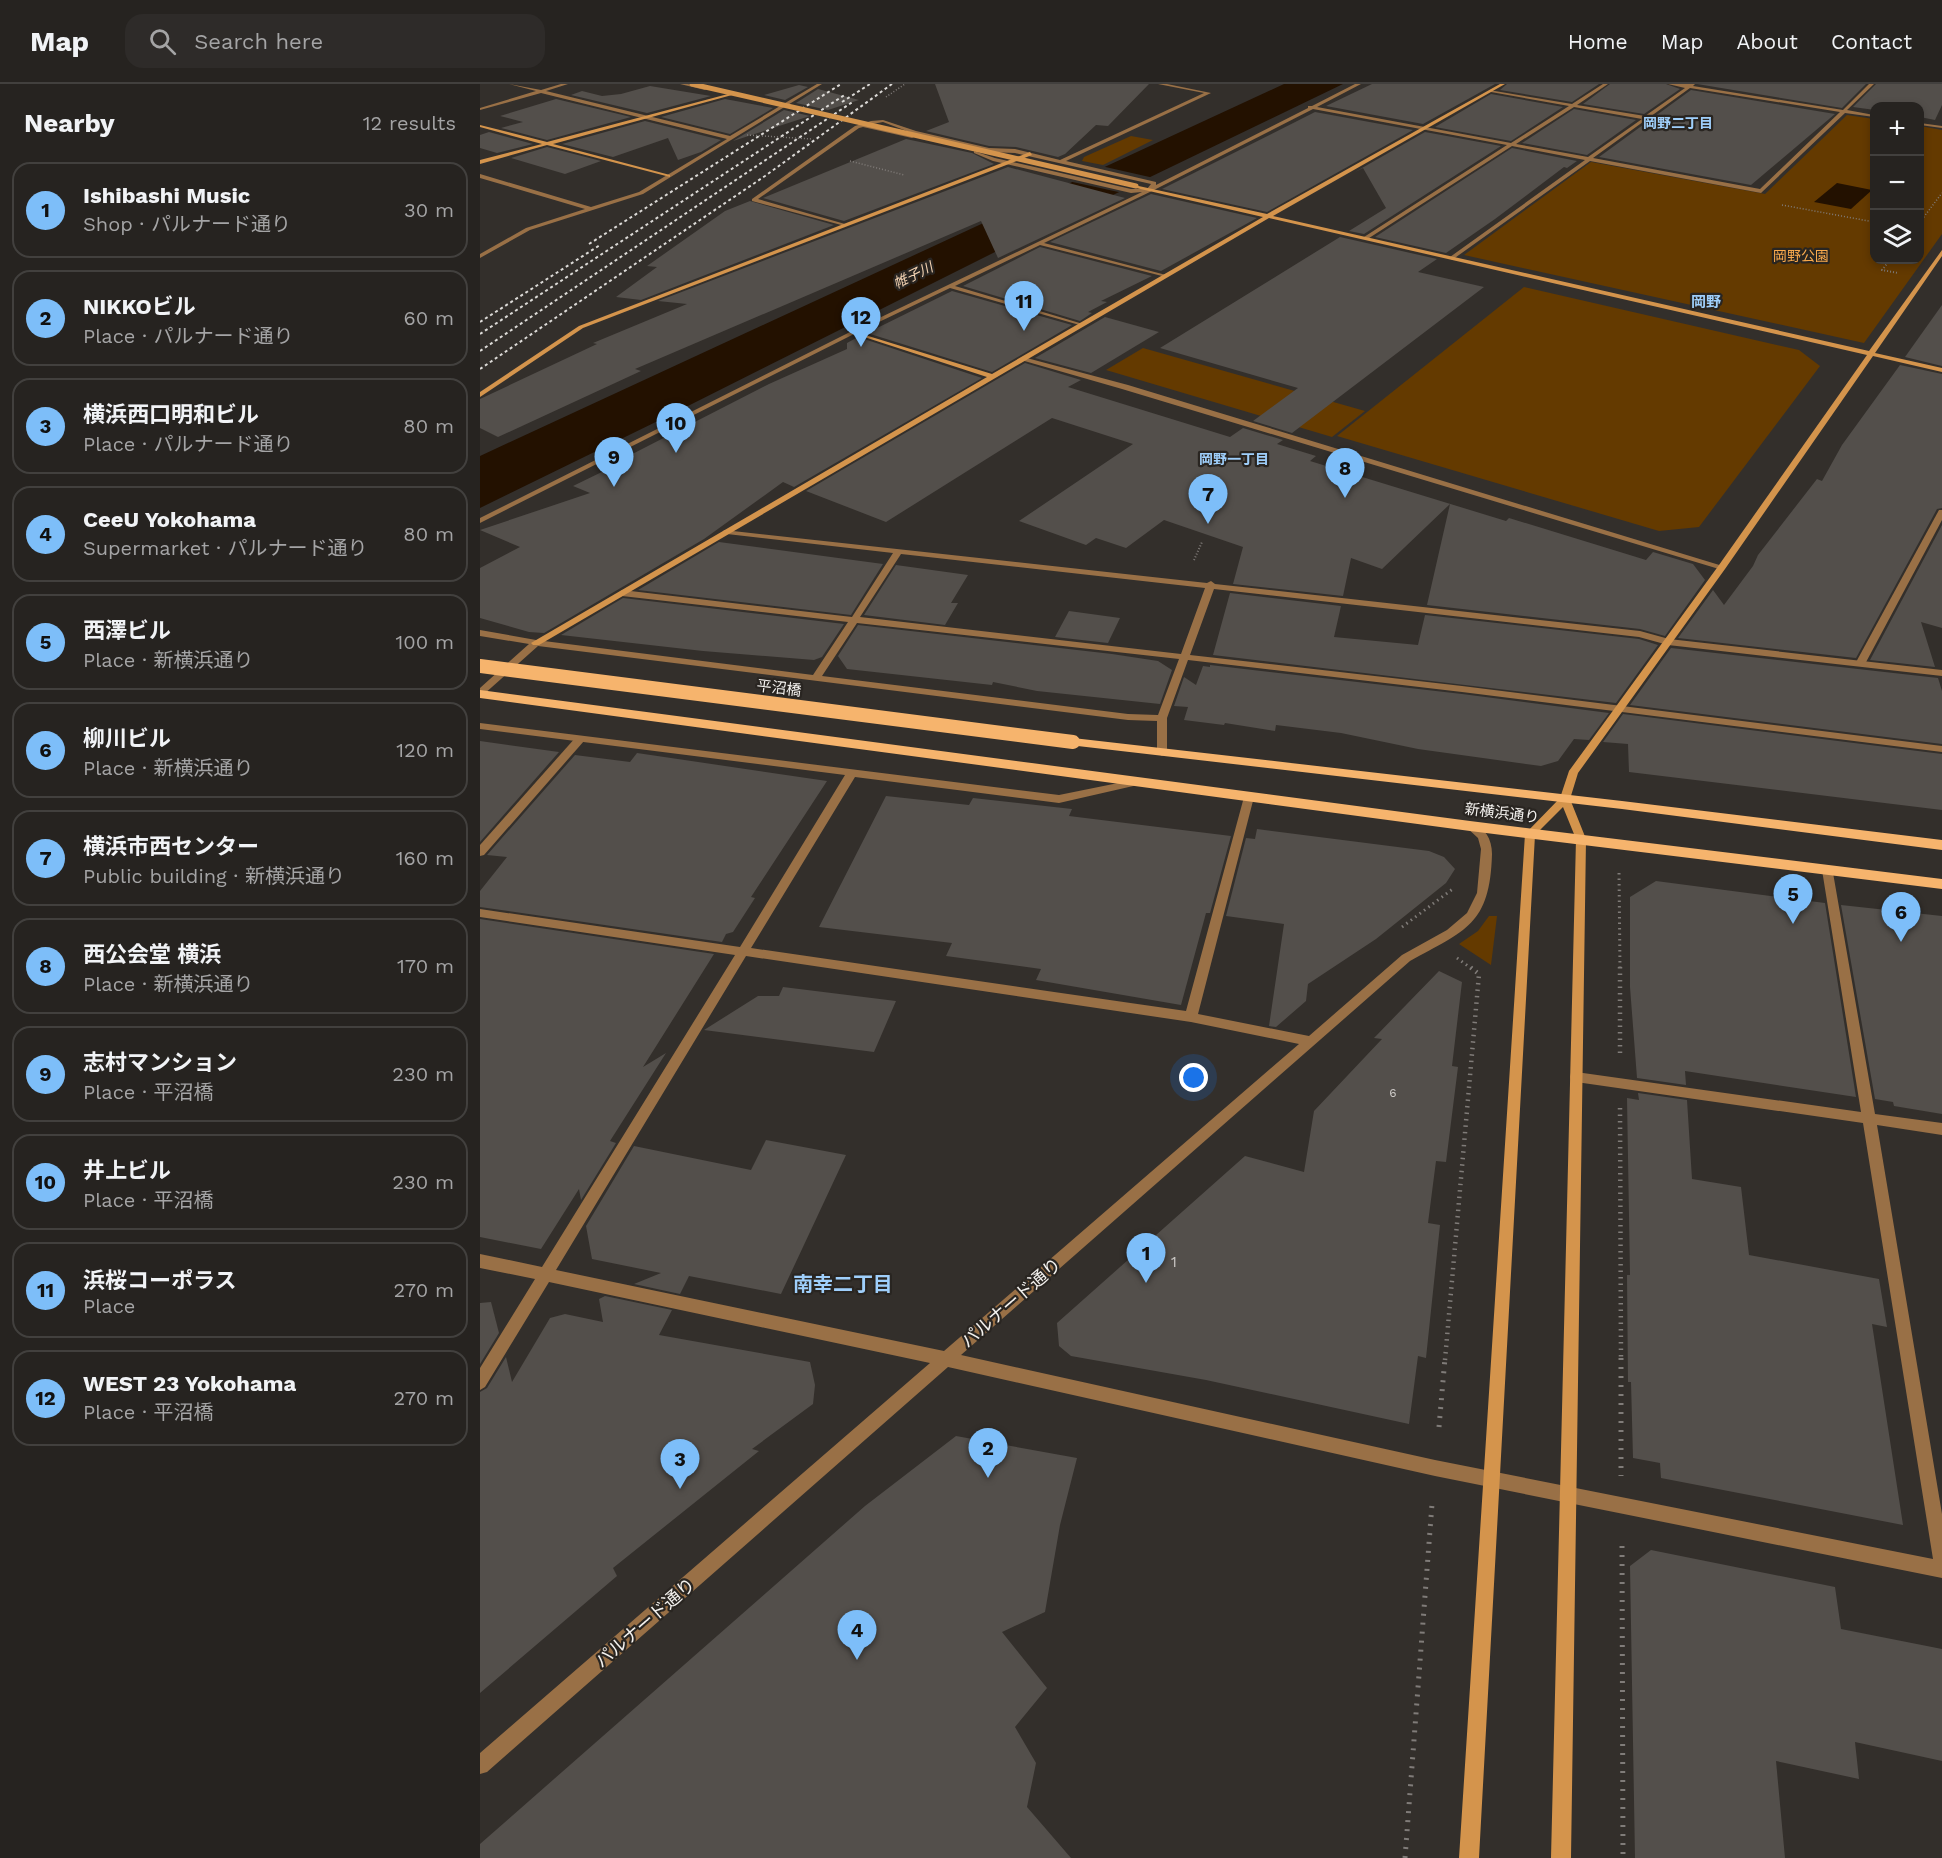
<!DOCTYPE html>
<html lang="en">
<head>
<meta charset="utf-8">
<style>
	body { margin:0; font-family:"Work Sans","Noto Sans JP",sans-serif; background:#2e2b29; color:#f1f3f6 }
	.controls { position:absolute; right:18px; top:18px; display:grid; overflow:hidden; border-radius:12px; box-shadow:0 3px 9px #0003 }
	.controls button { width:54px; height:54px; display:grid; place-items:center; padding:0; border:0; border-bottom:2px solid #42403e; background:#262320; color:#f1f3f6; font:30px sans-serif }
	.you { position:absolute; left:714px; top:994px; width:21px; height:21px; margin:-15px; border:4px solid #fff; border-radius:50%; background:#1a73e8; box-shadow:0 0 0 9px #1a73e833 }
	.badge { display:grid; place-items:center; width:39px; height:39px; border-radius:50%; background:#7dbef9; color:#111; font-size:20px; font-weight:700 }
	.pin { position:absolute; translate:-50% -50px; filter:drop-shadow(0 2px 3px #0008) }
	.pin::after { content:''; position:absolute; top:32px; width:21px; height:18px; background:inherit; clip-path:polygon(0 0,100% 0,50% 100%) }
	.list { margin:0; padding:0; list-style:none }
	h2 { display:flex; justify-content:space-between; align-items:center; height:78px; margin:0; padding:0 24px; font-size:26px }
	h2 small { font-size:20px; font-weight:400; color:#a4a4a5 }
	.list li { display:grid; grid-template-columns:39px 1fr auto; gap:18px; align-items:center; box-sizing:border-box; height:96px; margin:0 12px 12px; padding:0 12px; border:2px solid #42403e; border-radius:18px }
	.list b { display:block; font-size:22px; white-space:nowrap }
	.list p { margin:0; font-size:20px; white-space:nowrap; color:#a4a4a5 }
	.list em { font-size:20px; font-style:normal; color:#a4a4a5 }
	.icon { flex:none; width:33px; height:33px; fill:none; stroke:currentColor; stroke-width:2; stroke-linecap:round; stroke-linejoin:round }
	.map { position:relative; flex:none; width:1462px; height:1774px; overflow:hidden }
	header { display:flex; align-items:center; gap:36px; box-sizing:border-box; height:84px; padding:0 30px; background:#262320; border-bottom:2px solid #42403e }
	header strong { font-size:28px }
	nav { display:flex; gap:33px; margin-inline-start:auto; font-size:21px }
	.search { width:420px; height:54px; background:#2e2b29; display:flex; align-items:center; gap:15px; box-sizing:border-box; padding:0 21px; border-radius:18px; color:#a4a4a5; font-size:22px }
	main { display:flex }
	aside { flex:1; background:#262320 }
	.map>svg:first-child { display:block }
	.green { fill:#643a00 }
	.water { fill:#231100 }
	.pier { fill:#332f2b }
	.building { fill:#534f4b }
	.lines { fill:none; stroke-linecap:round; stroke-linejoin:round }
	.path-far4 { stroke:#807c79; stroke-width:1.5; stroke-dasharray:1 2; stroke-linecap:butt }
	.path-far3 { stroke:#807c79; stroke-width:2; stroke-dasharray:1 2; stroke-linecap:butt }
	.path-far2 { stroke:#807c79; stroke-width:3; stroke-dasharray:1.5 4; stroke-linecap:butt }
	.path-far1 { stroke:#807c79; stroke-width:4.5; stroke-dasharray:1.5 5; stroke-linecap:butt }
	.path { stroke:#807c79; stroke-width:5; stroke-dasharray:2 7; stroke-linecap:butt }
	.lane { fill:#997046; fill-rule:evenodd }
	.street { fill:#997046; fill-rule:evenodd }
	.secondary { fill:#d4944c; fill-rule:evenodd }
	.primary { fill:#f6b46d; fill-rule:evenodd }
	.rail { stroke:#dcdad7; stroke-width:2; stroke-dasharray:3 3; stroke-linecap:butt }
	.path-bridge { stroke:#807c79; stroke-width:1.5; stroke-dasharray:1 2; stroke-linecap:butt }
	.secondary-bridge { stroke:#d4944c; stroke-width:5 }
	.primary-bridge { stroke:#f6b46d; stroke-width:14 }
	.labels { text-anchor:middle; stroke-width:4.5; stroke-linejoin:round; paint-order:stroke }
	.number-label { font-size:12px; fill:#ccc9c6 }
	.far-neighbourhood-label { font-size:14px; font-weight:bold; fill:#9fcffb; stroke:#292521 }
	.far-park-label { font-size:14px; fill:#faaa4d; stroke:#292521 }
	.far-water-label { font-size:14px; font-style:italic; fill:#f6d5b4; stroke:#292521 }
	.far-quarter-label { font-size:15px; font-weight:bold; fill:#9fcffb; stroke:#292521 }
	.street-label { font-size:15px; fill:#f4f2ef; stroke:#292521 }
	.near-number-label { font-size:15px; fill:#ccc9c6 }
	.near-street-label { font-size:18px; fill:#f4f2ef; stroke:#292521 }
	.near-neighbourhood-label { font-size:20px; font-weight:bold; fill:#9fcffb; stroke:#292521 }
</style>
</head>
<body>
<header>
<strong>Map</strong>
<div class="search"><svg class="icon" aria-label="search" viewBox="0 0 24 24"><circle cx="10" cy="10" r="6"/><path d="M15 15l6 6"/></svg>Search here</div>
<nav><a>Home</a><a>Map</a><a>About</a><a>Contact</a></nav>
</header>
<main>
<aside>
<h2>Nearby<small>12 results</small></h2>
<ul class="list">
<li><span class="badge">1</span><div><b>Ishibashi Music</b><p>Shop · パルナード通り</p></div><em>30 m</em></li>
<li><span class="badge">2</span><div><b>NIKKOビル</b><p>Place · パルナード通り</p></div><em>60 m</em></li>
<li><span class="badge">3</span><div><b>横浜西口明和ビル</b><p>Place · パルナード通り</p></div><em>80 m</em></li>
<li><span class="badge">4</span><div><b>CeeU Yokohama</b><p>Supermarket · パルナード通り</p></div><em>80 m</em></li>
<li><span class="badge">5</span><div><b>西澤ビル</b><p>Place · 新横浜通り</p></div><em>100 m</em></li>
<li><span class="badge">6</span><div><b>柳川ビル</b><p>Place · 新横浜通り</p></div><em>120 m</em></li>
<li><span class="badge">7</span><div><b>横浜市西センター</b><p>Public building · 新横浜通り</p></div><em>160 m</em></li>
<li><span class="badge">8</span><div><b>西公会堂 横浜</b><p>Place · 新横浜通り</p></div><em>170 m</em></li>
<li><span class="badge">9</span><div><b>志村マンション</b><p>Place · 平沼橋</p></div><em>230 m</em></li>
<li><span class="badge">10</span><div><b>井上ビル</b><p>Place · 平沼橋</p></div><em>230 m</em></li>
<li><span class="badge">11</span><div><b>浜桜コーポラス</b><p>Place</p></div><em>270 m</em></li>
<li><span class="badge">12</span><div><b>WEST 23 Yokohama</b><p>Place · 平沼橋</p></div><em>270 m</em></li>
</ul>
</aside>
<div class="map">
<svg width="1462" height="1774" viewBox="0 0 1462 1774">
	<rect width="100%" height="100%" fill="#332f2b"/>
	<!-- green -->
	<g class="green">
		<path d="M1367,31l27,4v141h46v-134l22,4v104l-78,109 -400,-88 127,-93 174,32z"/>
		<path d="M651,52l22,4 -50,25 -21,-4 2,-4z"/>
		<path d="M1044,203l275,63 21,16 -121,161 -40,4 -322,-95z"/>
		<path d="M663,264l222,63 -33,26 -226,-67z"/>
		<path d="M1009,832h8l-6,49 -32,-21 19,-13z"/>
	</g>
	<!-- water -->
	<g class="water">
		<path d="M804,0h59l-342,165 -333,167 -188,92v-52z"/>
		<path d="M1357,99l35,7 -21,19 -37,-7z"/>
	</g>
	<!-- pier -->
	<path class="pier" d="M621,82l53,12 -31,15 -55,-12z"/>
	<!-- building -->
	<g class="building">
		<path d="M455,0h214l-41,42 -12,-1 -31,29 -7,3 -42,-10 -27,-1 -63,-15 23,-9z"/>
		<path d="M892,0h123l-72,40 -97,-18z"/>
		<path d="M1027,0h92l-27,18 -72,-12z"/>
		<path d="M1130,0h56l14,5 -36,25 -61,-10z"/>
		<path d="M1217,0h169l-24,24z"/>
		<path d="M1396,0h66v21l-7,15 -15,-3v-11h-45v4l-22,-3z"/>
		<path d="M319,1l9,2 -23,13 -21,-5z"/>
		<path d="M170,2l61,10 -64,17 -76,-18 11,-4 20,5 19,-2z"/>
		<path d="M338,5l41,11 -31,10 -32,-7z"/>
		<path d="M1211,6l144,24 -84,71 -152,-28z"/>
		<path d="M1011,10l72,13 -52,34 -76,-14z"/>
		<path d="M76,15l75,18 -84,23 -46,-12 22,-6 -23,-6z"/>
		<path d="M245,15l48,9 -43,26 -69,-17z"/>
		<path d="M1094,25l62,11 -49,35 -65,-12z"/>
		<path d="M304,26l26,6 -77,25z"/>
		<path d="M835,28l98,18 -146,82 -105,-23z"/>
		<path d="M165,37l76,19 -20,12 -23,8 -10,-22 -55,19 -51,-13z"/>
		<path d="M9,48l44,12 -36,9 -17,-5v-13z"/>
		<path d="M945,48l76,14 -137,88 -15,-3 37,-23 -23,-40 -8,4z"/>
		<path d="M426,55l66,14 22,11 -150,57 -81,-23z"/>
		<path d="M67,63l54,14 -36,13 -54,-16z"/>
		<path d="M1032,64l65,13 -10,7 -3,-1 -69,52 -49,34 -71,-16z"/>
		<path d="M528,83l117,31 -127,60 -17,-37 -346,148 6,2 -143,66 -18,-9v-29l117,-55 -4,-1 94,-39 -29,-3z"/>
		<path d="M671,110l106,24 -96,53 -111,-29z"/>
		<path d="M270,117l84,24 -193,75 -25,-3 41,-30 -10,-1 78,-55z"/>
		<path d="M860,153l97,22 -19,13 66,15 -192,146 -39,-12 45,-33 -138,-40z"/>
		<path d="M560,163l112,29 -51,25 6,1 -19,10 4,1 -12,8 -117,-35z"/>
		<path d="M472,207l120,34 -80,47 -125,-39z"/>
		<path d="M1462,221v61l-37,-9z"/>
		<path d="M625,233l54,15 -68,41 -56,-15z"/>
		<path d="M378,253l124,41 -188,109 -11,-5 -79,57 -160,94 -15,-1 -49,-14v-50l40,-21 -40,-17 110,-37 -17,-7 37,-18 -3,-1 162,-83 78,-35v-6z"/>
		<path d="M545,279l56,17 -13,7 162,50 13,-9 40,12 -6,4 39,12 -6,5 196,60 3,-3 137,42 7,-8 40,12 12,16 -40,56 -25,-7 -213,-24 23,-101 -68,65 -31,-11 -8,38 -110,-12 10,-37 -79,-27 -38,28 -30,-10 -10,7 -67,-24 114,-77 -81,-26 -166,104 -80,-31z"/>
		<path d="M1420,281l42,9v134l-5,1 -81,149 -178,-20 35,-48 11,15 29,-39 5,-11 59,-76 5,2 20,-36z"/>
		<path d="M1462,441v103l-21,-6 14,45 -65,-7z"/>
		<path d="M239,458l164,22 -32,51 -213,-25z"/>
		<path d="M416,481l72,10 -17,28h7l-13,22 -81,-10z"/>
		<path d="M750,509l111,13 -7,31 84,8 7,-30 214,24 19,6 -42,58 -403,-48z"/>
		<path d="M143,514l221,26 -22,33 -8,3 -111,-9 -142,-16z"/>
		<path d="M589,527l51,7 -12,25 -53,-6z"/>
		<path d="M378,541l254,29 46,7 14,9 -12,34 -123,-13 -44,-9 -1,3 -145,-16 -9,-13z"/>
		<path d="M1191,564l267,30 4,13v53l-312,-39z"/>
		<path d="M730,581l252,29 147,19 -20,27 -15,-1 -16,22 -17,5 -123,-17 -77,-16 -65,-8 -1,6 -50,-8 -1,2 -40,-5 4,-13 -14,-1 10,-29 12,8 7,-19 7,1z"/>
		<path d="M1143,630l319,40v56l-313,-38 -1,-28 -25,-2z"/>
		<path d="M0,657l79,11 -79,90z"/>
		<path d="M157,669l190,28 -76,116 4,1 -22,34 -7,2 -4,8 -242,-35v-16l27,-34 -20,-2 88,-100 55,7z"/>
		<path d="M406,712l83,9 4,-7 99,11 -3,7 162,20 -21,77h-4l-25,92 -145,-25 5,-11 -95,-13 6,-13 -133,-16z"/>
		<path d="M777,745l172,22 15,6 11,12 -9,14 -70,56 -68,45 -2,17 -30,26 -7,-1 15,-102 -58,-8 20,-78 9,1z"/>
		<path d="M1176,797l169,22 31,194 -171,-26 1,14 -49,-7 -7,-91v-90z"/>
		<path d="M1361,821l101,11v198l-48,-8 -1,-4 -18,-3z"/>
		<path d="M0,835l234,35 -71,113 23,-14 -56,88 6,2 -35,57 -2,-11 -38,60 -61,-12z"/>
		<path d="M959,887l23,11 -10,84 6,1 -12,95 -10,-1 -8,62 12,2 -14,133 -8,-2 -9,68 -203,-44 -135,-24 -12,-10 -2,-23 188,-167 59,16 10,-61 68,-72 -8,-1z"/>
		<path d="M303,903l113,14 -22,51 -170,-22 54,-34h21z"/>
		<path d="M1158,1009l49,7 5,79 49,8 8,68 130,24 8,48 -15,-3 31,201 -242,-47 -1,-15 -27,-5 -2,-76h-3l-1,-107h3l-3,-177 12,2z"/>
		<path d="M286,1056l80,15 -65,139 -92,-18 -9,18 -46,-10 27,-11 -69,-14 -6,-33 48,-80 117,24z"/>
		<path d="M125,1212l67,14 -13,25 151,27 5,23 -2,19 -61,45 7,2 -146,117 4,8 -137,117v-301l7,-4 19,-31 6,25 38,-64 15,-4 38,8 -4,-23z"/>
		<path d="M11,1218l8,31 -19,31v-61z"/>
		<path d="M476,1352l121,22 -17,67 -15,87 -43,20 45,56 -32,39 21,36 -9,44 44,51h-591v-14l385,-338z"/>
		<path d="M1171,1466l184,37 6,42 101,20v112l-87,-19 4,37 -83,-18 9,97h-150l-5,-292z"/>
	</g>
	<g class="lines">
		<!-- path-far4 -->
		<g class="path-far4">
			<path d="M406,13l19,-13"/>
			<path d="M370,77l54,14"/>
			<path d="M1302,121l92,17"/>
			<path d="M1440,138l22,-29"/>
		</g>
		<!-- path-far3 -->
		<g class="path-far3">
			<path d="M1410,176l-8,10 16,3"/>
			<path d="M714,476l8,-18"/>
		</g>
		<!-- path-far2 -->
		<g class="path-far2">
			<path d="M1139,789l1,96"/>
			<path d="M922,843l52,-39"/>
			<path d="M977,874l15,11"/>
		</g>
		<!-- path-far1 -->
		<g class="path-far1">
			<path d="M1140,883v90"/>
			<path d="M1140,1024l1,252"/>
			<path d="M965,1276l34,-386 -9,-7"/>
		</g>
		<!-- path -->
		<g class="path">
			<path d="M1141,1274v118"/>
			<path d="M959,1343l6,-69"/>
			<path d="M1142,1462l1,312"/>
			<path d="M925,1774l27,-354"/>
		</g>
		<!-- lane -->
		<g class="lane">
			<path d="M1459,426h3v10l-77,144 -2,2h-6l-2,-2z"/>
			<path d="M100,652l4,1v4l-100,114 -4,1v-11l96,-108z"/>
		</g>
		<!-- street -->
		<g class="street">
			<path d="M29,0l32,6 20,-6h7l-22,7 184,45 87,-52h5l-179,110 -113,36 -50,28v-4l46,-26 59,-19 -105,-31v-4l111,33 48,-15 88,-53 -186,-46 -61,17v-2l56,-17z"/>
			<path d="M200,0h8l19,5 -2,1z"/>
			<path d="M678,0h9l44,9 -145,68 90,21v3l152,-77v-2h4l43,-22h6l-44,23 194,36 58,-37 -78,-14 -2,-2 83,14 31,-20h5l-31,21 68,11 40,-28 -17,-4h27l-2,2 150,24 26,-26h5l-27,26 27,5v2l-29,-4 -84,80 -171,-32 -138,99 -2,-3 135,-97 -73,-14 -146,94 -2,-3 143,-92 -194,-36 -159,81 -110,53 122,32v2l-126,-32 -85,41 128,38v2l-133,-38 -94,45 -376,190v-5l372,-187 290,-139 -11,1 -138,-32 -19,-8v-2l21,7 136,31h16l4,-5 -136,-31 -26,-1 -77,-19 -29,-11 -16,3 47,12 -2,1 -49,-11 -4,1 -101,71 87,25v2l-93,-25v-2l103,-73 16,-5 12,-1 33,11 73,17 26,1 45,11 144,-67zM1210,4l150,24 -80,77 -167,-31zM1094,23l68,12 -54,38 -72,-13z"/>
			<path d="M1440,39l22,3v2l-22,-3z"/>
			<path d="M543,273l105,28 598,182 -7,2 -597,-180 -101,-29v-2z"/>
			<path d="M244,446l483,53 4,-2 4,3 425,47 29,8 273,31v6l-274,-31 -29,-8 -425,-48 -24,66 272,31 480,60v6l-480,-60 -274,-32 -21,58v35l-5,3 -5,-3v-32l-29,-1 -590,-74 -55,49 -3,1v-8l49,-44 -49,-8v-6l56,10 277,35 35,-53 -226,-26 -4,-3 4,-3 230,27 41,-64 -166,-19 -4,-2zM421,470l304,34 -24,66 -321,-37zM377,539l322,36 -21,56 -30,-1 -306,-38z"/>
			<path d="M0,639l579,72 79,-16 4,1 1,2 -1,2 -83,19 -204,-26 -104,171 435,63 58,-214 5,-3 4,1 1,2 -56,217 111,22 93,-81 45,-25 20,-17 10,-20 4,-44 -3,-11 -13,-12 5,-4c15,5 22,17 22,32 -2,71 -26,76 -82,107l-449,394 474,105 498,99 -70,-436 -287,-41 -5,-1 -1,-4 1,-4 5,-1 285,40 -39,-242 6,-4 4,1 43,247 67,9v12l-65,-10 65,389v64l-507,-102 -487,-109 -461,405 -7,2v-21l450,-390 -381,-81 -64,105 -5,3v-22l55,-89 -55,-11v-14l62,13 193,-312 -255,-38v-8l260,38 105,-172 -365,-46zM266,872l445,66 108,22 -355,307 -388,-81z"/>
		</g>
		<!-- secondary -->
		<g class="secondary">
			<path d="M1020,0h5l-232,132 596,135 73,-101v6l-67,97 67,15v4l-69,-16 -148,213 -147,204 -8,26 16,40 -15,1019h-20l25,-1019 -13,-32 -28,28 -56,1023h-20l66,-1024 35,-36 9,-27 150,-206 148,-210 -598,-137 -730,427h-6l-2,-2 456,-266 -135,-44v-2l140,43 271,-157 -127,-29 -2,-3 133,29z"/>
			<path d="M248,10l4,1 -179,49 117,31v2l-123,-32 -67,19v-4l62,-16 -62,-17v-2l67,17z"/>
			<path d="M550,68l2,3 -449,173 -103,69v-5l99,-66z"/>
		</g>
		<!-- primary -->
		<g class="primary">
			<path d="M0,606l990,131 472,58v10l-472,-58 -990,-133z"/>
			<path d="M593,654l549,63 320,39v10l-320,-41 -553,-64 -2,-3 2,-3z"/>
		</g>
		<!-- rail -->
		<g class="rail">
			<path d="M362,18l28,-18"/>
			<path d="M109,160l252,-160"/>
			<path d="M0,238l120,-77"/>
			<path d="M0,250l366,-240"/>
			<path d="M0,267l374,-250"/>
			<path d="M0,285l285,-193 127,-92"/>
		</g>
		<!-- path-bridge -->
		<path class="path-bridge" d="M267,51l65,4"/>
		<!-- secondary-bridge -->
		<path class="secondary-bridge" d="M212,0l444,102"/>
		<!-- primary-bridge -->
		<path class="primary-bridge" d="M0,582l593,76"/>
	</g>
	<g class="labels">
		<!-- number labels -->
		<g class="number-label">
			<text x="913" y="1013">6</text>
		</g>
		<!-- far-neighbourhood labels -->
		<g class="far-neighbourhood-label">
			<text x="1198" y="44">岡野二丁目</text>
			<text x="754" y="380">岡野一丁目</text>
		</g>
		<!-- far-park labels -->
		<g class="far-park-label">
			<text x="1321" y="177">岡野公園</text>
		</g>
		<!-- far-water labels -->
		<g class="far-water-label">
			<text transform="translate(433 191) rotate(-26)" y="5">帷子川</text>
		</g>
		<!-- far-quarter labels -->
		<g class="far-quarter-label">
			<text x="1226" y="223">岡野</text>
		</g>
		<!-- street labels -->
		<g class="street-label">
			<text transform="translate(299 604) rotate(7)" y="5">平沼橋</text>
			<text transform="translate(1022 729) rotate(7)" y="5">新横浜通り</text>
		</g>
		<!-- near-number labels -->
		<g class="near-number-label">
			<text x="694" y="1183">1</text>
		</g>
		<!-- near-street labels -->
		<g class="near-street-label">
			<text transform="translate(531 1219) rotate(-41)" y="6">パルナード通り</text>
			<text transform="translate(165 1539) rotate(-41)" y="6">パルナード通り</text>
		</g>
		<!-- near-neighbourhood labels -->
		<g class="near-neighbourhood-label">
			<text x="363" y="1207">南幸二丁目</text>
		</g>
	</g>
</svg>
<div class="controls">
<button>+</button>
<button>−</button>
<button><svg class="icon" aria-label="layers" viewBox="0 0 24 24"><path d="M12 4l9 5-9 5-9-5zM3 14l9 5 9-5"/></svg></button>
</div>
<div class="you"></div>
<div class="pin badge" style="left:666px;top:1199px">1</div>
<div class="pin badge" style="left:508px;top:1394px">2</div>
<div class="pin badge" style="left:200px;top:1405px">3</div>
<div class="pin badge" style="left:377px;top:1576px">4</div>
<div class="pin badge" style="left:1313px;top:840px">5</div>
<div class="pin badge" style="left:1421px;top:858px">6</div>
<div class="pin badge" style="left:728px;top:440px">7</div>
<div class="pin badge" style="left:865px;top:414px">8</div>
<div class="pin badge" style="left:134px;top:403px">9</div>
<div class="pin badge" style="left:196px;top:369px">10</div>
<div class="pin badge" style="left:544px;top:247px">11</div>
<div class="pin badge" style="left:381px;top:263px">12</div>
</div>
</main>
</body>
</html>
